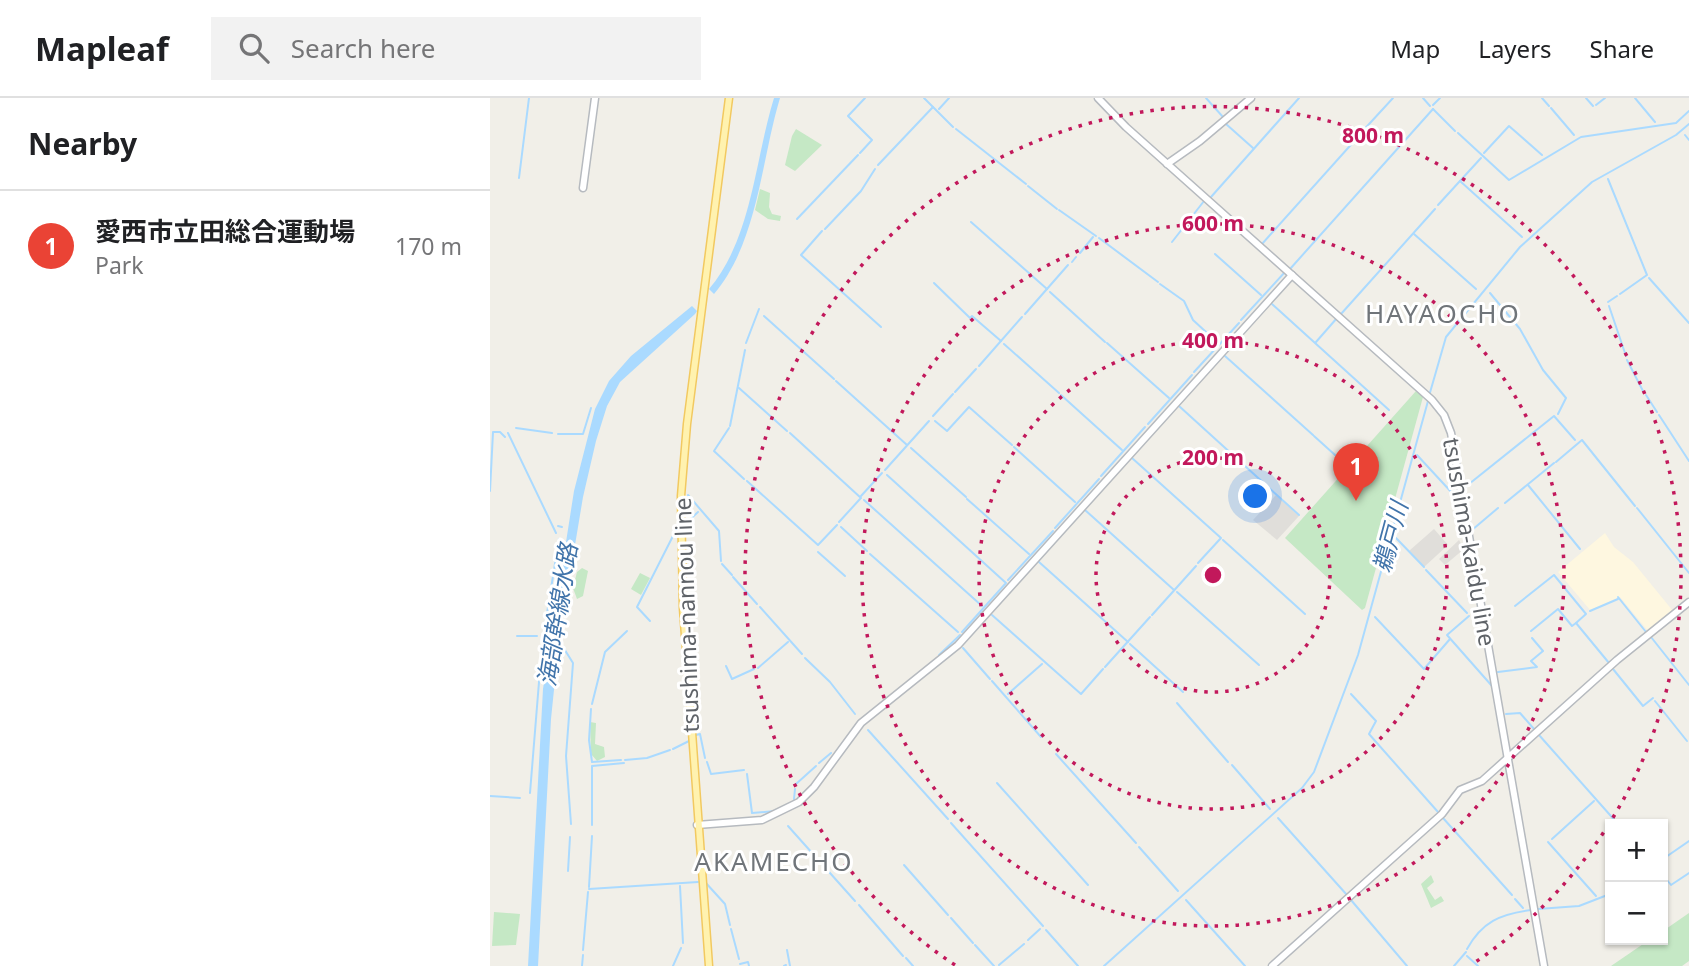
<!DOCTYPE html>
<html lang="en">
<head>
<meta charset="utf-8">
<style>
	body { margin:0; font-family:"Noto Sans","Noto Sans JP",sans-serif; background:#f2f2f2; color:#202124 }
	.controls { position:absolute; right:21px; bottom:21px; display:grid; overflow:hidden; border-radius:0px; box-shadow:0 2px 5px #0004 }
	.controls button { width:63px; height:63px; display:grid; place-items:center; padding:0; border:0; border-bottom:2px solid #e0e0e0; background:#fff; color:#202124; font:35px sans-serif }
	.you { position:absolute; left:766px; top:399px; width:24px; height:24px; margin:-18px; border:5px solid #fff; border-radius:50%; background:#1a73e8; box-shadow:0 0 0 10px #1a73e833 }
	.badge { display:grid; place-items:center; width:46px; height:46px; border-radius:50%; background:#ea4335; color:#fff; font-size:23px; font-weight:700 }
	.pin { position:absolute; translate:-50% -58px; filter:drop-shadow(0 2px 4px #0008) }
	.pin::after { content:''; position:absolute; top:37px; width:24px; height:21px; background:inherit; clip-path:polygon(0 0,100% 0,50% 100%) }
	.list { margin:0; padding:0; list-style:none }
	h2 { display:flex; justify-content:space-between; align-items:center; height:91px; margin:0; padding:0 28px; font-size:30px }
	h2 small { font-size:23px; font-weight:400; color:#757577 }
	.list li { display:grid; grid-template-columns:46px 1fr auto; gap:21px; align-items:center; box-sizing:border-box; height:112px; padding:0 28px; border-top:2px solid #e0e0e0 }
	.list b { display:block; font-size:26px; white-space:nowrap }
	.list p { margin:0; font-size:23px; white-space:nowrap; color:#757577 }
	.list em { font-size:23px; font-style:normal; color:#757577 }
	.icon { flex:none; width:38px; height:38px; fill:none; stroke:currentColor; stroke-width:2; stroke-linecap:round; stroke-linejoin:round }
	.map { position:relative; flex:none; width:1199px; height:868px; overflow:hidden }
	header { display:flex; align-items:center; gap:42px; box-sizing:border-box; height:98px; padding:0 35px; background:#fff; border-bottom:2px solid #e0e0e0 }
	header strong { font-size:33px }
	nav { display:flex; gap:38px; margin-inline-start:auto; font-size:24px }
	.search { width:490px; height:63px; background:#f2f2f2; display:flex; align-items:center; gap:18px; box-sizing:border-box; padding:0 24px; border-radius:0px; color:#757577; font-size:26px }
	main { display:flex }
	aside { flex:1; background:#fff }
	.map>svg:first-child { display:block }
	.commercial { fill:#fef7e0 }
	.industrial { fill:#e0deda }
	.green { fill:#c5e8c5 }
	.water { fill:#aadaff }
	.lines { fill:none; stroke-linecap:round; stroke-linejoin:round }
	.stream { stroke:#aadaff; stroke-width:2 }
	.secondary-casing { stroke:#b6babf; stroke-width:9 }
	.primary-casing { stroke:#f2c960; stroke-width:9 }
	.secondary { stroke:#fff; stroke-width:6 }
	.primary { stroke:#fff2af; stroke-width:6 }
	.ring { fill:none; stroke:#c2185b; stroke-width:3.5; stroke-dasharray:3.5 7 }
	.labels { text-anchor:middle; stroke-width:6; stroke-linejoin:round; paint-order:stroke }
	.street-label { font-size:23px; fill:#5f6368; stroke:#fff }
	.water-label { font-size:24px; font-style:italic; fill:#4174aa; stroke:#fff }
	.quarter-label { font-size:26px; letter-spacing:2px; fill:#70757a; stroke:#fff }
	.centre { fill:#c2185b; stroke:#fff; stroke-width:3.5 }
	.ring-label { font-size:21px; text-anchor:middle; font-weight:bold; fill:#c2185b; stroke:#fff; stroke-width:6; stroke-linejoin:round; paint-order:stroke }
</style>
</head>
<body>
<header>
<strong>Mapleaf</strong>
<div class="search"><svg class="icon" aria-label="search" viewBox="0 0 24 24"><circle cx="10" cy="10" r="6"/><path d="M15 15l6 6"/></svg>Search here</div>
<nav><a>Map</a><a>Layers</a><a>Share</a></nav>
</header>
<main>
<aside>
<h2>Nearby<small></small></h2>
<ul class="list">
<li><span class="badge">1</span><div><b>愛西市立田総合運動場</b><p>Park</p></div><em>170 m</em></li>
</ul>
</aside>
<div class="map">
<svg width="1199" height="868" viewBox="0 0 1199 868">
	<rect width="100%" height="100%" fill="#f1efe8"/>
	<!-- commercial -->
	<path class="commercial" d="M1115,435l9,14 19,15 40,49 -25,20 -28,-34 -30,13 -32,-38z"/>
	<!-- industrial -->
	<g class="industrial">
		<path d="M786,397l23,21 -22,24 -24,-20z"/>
		<path d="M944,431l14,16 -24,22 -15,-16z"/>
		<path d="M969,442l5,9 -19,16 -6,-6z"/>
	</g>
	<!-- green -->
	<g class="green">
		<path d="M306,31l26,16 -27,26 -10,-6 7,-29z"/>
		<path d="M270,91l10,4 -1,14 3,7 9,2 -1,5 -12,-2 -13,-9z"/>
		<path d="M926,293l7,6 -58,211 -3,2 -77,-72z"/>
		<path d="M92,470l6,3 -5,25 -6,3 -4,-11 4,-16z"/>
		<path d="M150,475l10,5 -9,17 -10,-6z"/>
		<path d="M100,624l6,1 -1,21 9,3 1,10 -8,4 -6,-7z"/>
		<path d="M941,777l3,7 -7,6 8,12 6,-4 3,5 -13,7 -10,-24z"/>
		<path d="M4,814l26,2 -4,31 -24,1z"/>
		<path d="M1199,815v48l-7,5h-71l38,-26h14v-9z"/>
	</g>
	<!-- water -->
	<g class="water">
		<path d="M284,0h6c-19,63 -22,144 -66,196l-5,-5c43,-50 46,-130 65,-191z"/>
		<path d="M202,208l5,5 -2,3 -75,68 -13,24 -11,35 -13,56 -24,144 -8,78 -13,247h-10l15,-277 31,-198 21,-82 14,-28 22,-25z"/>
	</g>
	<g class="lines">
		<!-- stream -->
		<g class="stream">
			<path d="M434,0l29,29"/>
			<path d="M716,0l17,19"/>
			<path d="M933,0l7,8"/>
			<path d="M1052,0l7,8"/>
			<path d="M1096,0l7,8"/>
			<path d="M1145,0l20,24"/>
			<path d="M943,7l7,-7"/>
			<path d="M1106,7l9,-7"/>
			<path d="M1061,10l23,27"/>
			<path d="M449,11l10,-11"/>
			<path d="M943,11l22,22"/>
			<path d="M736,26l27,24"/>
			<path d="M466,31l70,55"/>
			<path d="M968,35l51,47 72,-43 95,-14 13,-12"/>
			<path d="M869,37l34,-37"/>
			<path d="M1195,37l4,5"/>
			<path d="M370,55l12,-13 -24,-24 17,-18"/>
			<path d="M994,55l25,-27 33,29"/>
			<path d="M388,67l55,-58"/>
			<path d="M29,80l10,-80"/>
			<path d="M1118,81l39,96 -27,19"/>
			<path d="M970,83l62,56"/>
			<path d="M538,88l29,23"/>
			<path d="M721,99l88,-99"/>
			<path d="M948,107l43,-47"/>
			<path d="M569,112l37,26"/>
			<path d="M307,121l61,-64"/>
			<path d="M481,124l76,67"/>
			<path d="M335,131l36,-38 14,-22"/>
			<path d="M332,133l-21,24 80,72"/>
			<path d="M924,136l62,55"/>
			<path d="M609,140l59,44"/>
			<path d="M682,144l32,-41"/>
			<path d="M772,146l95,-106"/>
			<path d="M590,155l13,-16"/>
			<path d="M725,156l46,41"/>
			<path d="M582,164l4,-5"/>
			<path d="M800,171l143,-160"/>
			<path d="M1159,180l40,45"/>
			<path d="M444,185l36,35 2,-2 29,25"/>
			<path d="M670,186l24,17 9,19 25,23"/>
			<path d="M560,194l55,50"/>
			<path d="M1000,195l30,36 23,41 23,28 -8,16"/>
			<path d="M1118,204l9,-6"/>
			<path d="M782,206l117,106"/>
			<path d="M1119,208l17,50"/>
			<path d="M535,216l43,-49"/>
			<path d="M851,216l94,-105"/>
			<path d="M274,218l70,63"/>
			<path d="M751,222l44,-48"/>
			<path d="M826,244l21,-24"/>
			<path d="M256,245l13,-34"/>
			<path d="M617,245l62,55"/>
			<path d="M514,246l55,49"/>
			<path d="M735,258l88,79"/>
			<path d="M1137,262l16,31"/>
			<path d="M489,268l43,-49"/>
			<path d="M704,274l45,-49"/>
			<path d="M346,283l71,64"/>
			<path d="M249,290l48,43"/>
			<path d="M465,294l21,-23"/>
			<path d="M571,297l61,55"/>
			<path d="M1156,297l11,17"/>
			<path d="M939,298l17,-59 74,-90 72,-65 84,-47 13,-11"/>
			<path d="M689,308l88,80"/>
			<path d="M1169,317l30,46"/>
			<path d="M443,318l20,-22"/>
			<path d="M445,323l12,10 22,-24 43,38"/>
			<path d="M658,326l44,-49"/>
			<path d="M240,328l15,-76"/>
			<path d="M26,330l36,5"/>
			<path d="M239,330l-15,23 30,28"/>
			<path d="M18,335l48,100"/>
			<path d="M300,335l71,65"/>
			<path d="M68,336h25l8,-26"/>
			<path d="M824,338l31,28"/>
			<path d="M524,349l61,55"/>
			<path d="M421,350l55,49"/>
			<path d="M927,357l37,40 4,-3"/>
			<path d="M642,360l89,80 -23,25"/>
			<path d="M1066,364l26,-22 53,66"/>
			<path d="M395,372l44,-49"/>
			<path d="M397,377l119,108 -44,49"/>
			<path d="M611,378l44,-49"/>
			<path d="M257,383l71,64 19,-20"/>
			<path d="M1038,387l52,64"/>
			<path d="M778,389l31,28"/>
			<path d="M974,390l90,-72 21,24"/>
			<path d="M0,393l3,-59h7l5,5"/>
			<path d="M198,397l31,36 2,30"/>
			<path d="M371,398l21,-23"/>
			<path d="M477,401l62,55"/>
			<path d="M374,402l118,106"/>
			<path d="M1015,405l49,-40"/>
			<path d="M1147,410l52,65"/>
			<path d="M595,412l89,80"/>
			<path d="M349,424l21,-23"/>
			<path d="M195,426l13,-12"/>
			<path d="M68,428l4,1"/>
			<path d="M351,429l26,24"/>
			<path d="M565,430l44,-49"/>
			<path d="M982,432l26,-22"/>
			<path d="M906,440l28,29"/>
			<path d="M733,442l82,74"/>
			<path d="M328,454l27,24"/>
			<path d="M380,456l88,78"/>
			<path d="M549,464l89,80"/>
			<path d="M232,466l10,11"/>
			<path d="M936,472l41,43"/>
			<path d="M243,479l24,27"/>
			<path d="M518,482l45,-49"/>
			<path d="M687,494l82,73"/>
			<path d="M1128,499l28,35"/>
			<path d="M1025,508l39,-31 32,39 -10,9"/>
			<path d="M270,509l42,47"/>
			<path d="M1100,513l28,-12"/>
			<path d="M502,517l89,79 22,-25"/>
			<path d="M662,517l44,-49"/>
			<path d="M979,518l-22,19 45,51"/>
			<path d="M885,519l49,52 26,-30"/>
			<path d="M160,523l-13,-14 39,-77"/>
			<path d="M1041,533l27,-22 14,17 4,-3 33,40"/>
			<path d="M54,534l15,-93"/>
			<path d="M27,538h20"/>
			<path d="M1161,539l38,48"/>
			<path d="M640,546l53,48"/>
			<path d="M73,549l10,16 -7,93 5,68"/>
			<path d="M473,550l27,31"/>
			<path d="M449,557l21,-20"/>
			<path d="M315,560l25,24 25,32"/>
			<path d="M236,568l6,13 22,-10"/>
			<path d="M615,569l45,-50"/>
			<path d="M268,570l30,-26"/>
			<path d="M1123,571l30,37 10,-8"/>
			<path d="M1008,574l39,-5 -6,-6 12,-10 -11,-13"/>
			<path d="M502,583l49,56"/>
			<path d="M518,596l34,-30"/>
			<path d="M861,596l25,27 -7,13 69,78"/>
			<path d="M1165,603l32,40"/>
			<path d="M687,605l51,59"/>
			<path d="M102,606l13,-52 22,-21"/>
			<path d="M101,611l-2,31 3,22 29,-2"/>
			<path d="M1016,616l14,-1 14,16"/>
			<path d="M378,632l80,89"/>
			<path d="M206,637l4,-1 5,24"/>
			<path d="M1049,637l79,89"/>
			<path d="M183,651l16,-8"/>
			<path d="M566,656l80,89"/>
			<path d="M135,662l22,-2 23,-8"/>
			<path d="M217,664l4,12 33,-4"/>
			<path d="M329,665l12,-10"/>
			<path d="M742,667l38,44"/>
			<path d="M257,676l5,39 23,-2"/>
			<path d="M507,685l91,102"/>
			<path d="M306,686l20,-18"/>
			<path d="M40,695l12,-148"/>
			<path d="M0,698l30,2"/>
			<path d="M304,701l1,-10"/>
			<path d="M788,720l69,77"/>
			<path d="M953,720l69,77"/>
			<path d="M461,725l92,103"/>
			<path d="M102,727v-59l32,-3"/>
			<path d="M298,728l67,75"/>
			<path d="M1062,741l42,-38"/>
			<path d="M1058,744l48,54"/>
			<path d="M649,749l39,44"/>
			<path d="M1173,761l26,-18"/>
			<path d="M414,767l44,50"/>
			<path d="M78,773l2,-34"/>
			<path d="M1173,777l8,10 18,-12"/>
			<path d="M215,784l20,22 5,21"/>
			<path d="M190,788l3,57"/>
			<path d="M99,789l3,-51"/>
			<path d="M99,791l109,-7"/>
			<path d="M1025,801l8,9"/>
			<path d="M696,802l59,66"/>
			<path d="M861,802l56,66"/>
			<path d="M369,807l44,51"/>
			<path d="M1048,811l41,-3 31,-12"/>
			<path d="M461,820l22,25"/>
			<path d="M241,831l8,30"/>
			<path d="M556,832l32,36"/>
			<path d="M538,842l12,-11"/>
			<path d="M485,847l19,21"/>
			<path d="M977,851c15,-27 33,-35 64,-39"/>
			<path d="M93,852l5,-58"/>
			<path d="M297,852l3,16"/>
			<path d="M977,858l11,10"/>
			<path d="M416,860l7,8"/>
			<path d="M250,866l8,-2 1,4"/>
			<path d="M509,867l25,-21"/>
			<path d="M92,868l1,-11"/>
			<path d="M183,868l8,-18"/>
			<path d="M294,868l2,-1"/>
			<path d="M614,868l198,-178 12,-16 44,-117 70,-254"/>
			<path d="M964,868l12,-14"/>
		</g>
		<!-- secondary casing -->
		<g class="secondary-casing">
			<g id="secondary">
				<path d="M608,0l28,29 306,273 12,15 7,18 93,533"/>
				<path d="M677,66l33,-23 51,-43"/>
				<path d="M93,90l12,-90"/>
				<path d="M207,727l65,-5 37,-18 15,-15 47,-64 97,-78 334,-370"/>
				<path d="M782,868l170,-152 18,-24 22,-9 135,-121 72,-58"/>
			</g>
		</g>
		<!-- primary casing -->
		<g class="primary-casing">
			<path id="primary" d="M219,868l-26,-358 -2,-112 6,-72 42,-326"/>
		</g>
		<!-- secondary -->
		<use href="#secondary" class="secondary"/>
		<!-- primary -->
		<use href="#primary" class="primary"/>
	</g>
	<!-- distance rings -->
	<g class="ring">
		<circle cx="723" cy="477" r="117"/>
		<circle cx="723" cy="477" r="234"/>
		<circle cx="723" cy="477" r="351"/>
		<path d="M465 867A468 468 0 1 1 981 867"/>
	</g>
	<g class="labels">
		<!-- street labels -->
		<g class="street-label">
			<text transform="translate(979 444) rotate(80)" y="8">tsushima-kaidu line</text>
			<text transform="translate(197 517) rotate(-92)" y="8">tsushima-nannou line</text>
		</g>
		<!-- water labels -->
		<g class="water-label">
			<text transform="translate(901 439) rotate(-75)" y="8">鵜戸川</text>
			<text transform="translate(68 517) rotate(-81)" y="8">海部幹線水路</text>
		</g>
		<!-- quarter labels -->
		<g class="quarter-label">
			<text x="953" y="225">HAYAOCHO</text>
			<text x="284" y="773">AKAMECHO</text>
		</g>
	</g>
	<circle cx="723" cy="477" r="10" class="centre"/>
	<g class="ring-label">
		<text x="883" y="45">800 m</text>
		<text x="723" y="133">600 m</text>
		<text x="723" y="250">400 m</text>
		<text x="723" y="367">200 m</text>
	</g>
</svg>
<div class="controls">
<button>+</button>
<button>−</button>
</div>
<div class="you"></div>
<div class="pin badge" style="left:866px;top:403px">1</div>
</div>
</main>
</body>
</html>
